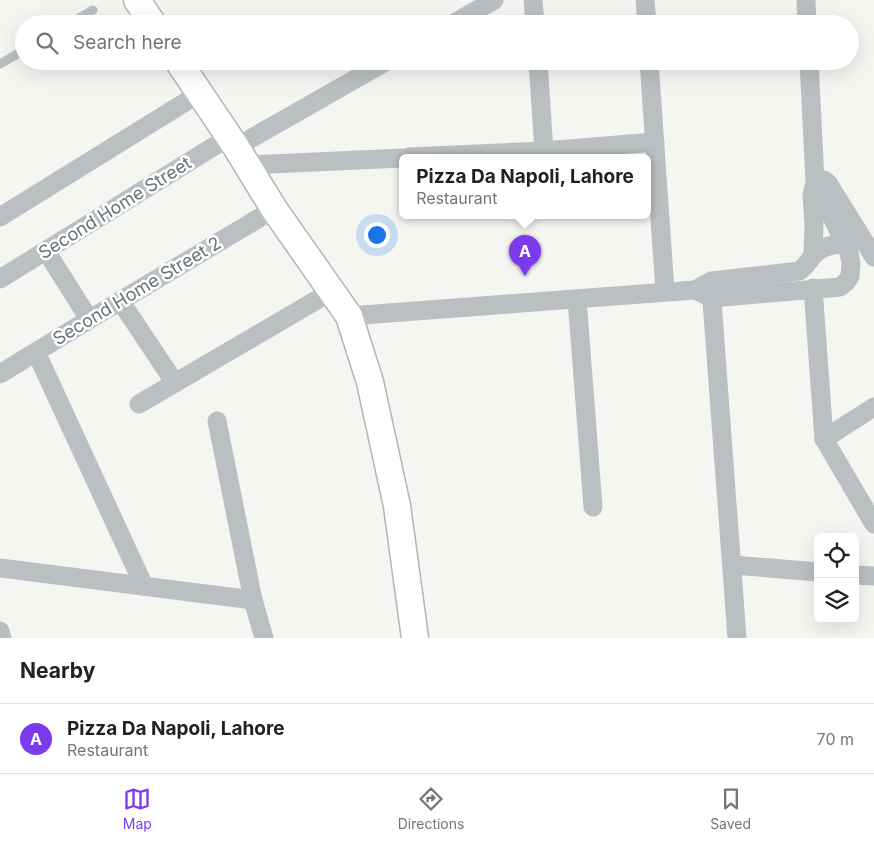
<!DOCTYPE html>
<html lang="en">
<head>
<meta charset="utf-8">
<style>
	body { margin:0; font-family:Inter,sans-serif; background:#f2f2f2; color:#202124 }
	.controls { position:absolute; right:15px; bottom:15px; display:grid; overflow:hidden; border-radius:8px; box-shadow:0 5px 20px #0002 }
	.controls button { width:45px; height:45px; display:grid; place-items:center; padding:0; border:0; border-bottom:1px solid #e0e0e0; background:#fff; color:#202124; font:25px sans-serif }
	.you { position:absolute; left:376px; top:234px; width:18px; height:18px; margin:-12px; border:4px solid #fff; border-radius:50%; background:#1a73e8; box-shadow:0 0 0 8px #1a73e833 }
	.badge { display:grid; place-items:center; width:32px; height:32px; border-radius:50%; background:#7c3aed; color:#fff; font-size:16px; font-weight:700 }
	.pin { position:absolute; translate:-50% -41px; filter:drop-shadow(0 1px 2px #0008) }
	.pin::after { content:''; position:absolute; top:26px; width:18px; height:15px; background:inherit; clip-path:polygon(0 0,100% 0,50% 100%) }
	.popup { position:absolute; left:399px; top:154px; width:252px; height:65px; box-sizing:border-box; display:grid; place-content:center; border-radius:8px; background:#fff; filter:drop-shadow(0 1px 4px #0005); font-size:16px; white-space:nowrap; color:#757577 }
	.popup b { font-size:19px; color:#202124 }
	.popup::after { content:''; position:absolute; left:50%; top:100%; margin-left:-10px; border:10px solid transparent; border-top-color:#fff }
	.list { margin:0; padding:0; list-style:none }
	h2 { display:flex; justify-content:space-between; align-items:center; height:65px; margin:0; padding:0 20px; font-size:21px }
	h2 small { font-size:16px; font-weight:400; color:#757577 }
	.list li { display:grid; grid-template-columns:32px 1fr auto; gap:15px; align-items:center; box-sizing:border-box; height:70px; padding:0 20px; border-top:1px solid #e0e0e0 }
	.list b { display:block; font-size:19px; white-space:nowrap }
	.list p { margin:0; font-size:16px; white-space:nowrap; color:#757577 }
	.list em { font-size:16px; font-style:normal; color:#757577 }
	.icon { flex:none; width:28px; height:28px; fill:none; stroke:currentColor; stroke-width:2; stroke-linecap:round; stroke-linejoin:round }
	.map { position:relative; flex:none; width:874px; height:638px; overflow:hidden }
	.search { position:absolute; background:#fff; box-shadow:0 5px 20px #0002; left:15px; right:15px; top:15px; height:55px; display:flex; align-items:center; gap:12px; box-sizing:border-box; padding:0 18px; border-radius:28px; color:#757577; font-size:19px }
	.sheet { height:135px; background:#fff }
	nav { display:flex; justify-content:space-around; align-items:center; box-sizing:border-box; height:70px; border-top:1px solid #e0e0e0; background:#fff; font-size:14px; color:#757577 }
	nav a { display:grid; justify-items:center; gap:2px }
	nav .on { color:#7c3aed }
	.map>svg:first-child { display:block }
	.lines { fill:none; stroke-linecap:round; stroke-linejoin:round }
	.secondary-casing { stroke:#afb6b8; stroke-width:29 }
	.lane { stroke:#bac0c2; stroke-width:9 }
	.street { stroke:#bac0c2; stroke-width:19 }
	.secondary { stroke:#fff; stroke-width:26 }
	.labels { text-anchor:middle; stroke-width:5; stroke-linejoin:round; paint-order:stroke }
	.street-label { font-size:18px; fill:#63757a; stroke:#fff }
</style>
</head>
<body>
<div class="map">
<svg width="874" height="638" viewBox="0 0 874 638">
	<rect width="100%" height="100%" fill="#f5f5f2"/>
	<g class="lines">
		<!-- secondary casing -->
		<g class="secondary-casing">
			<g id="secondary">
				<path d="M137,0l16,24"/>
				<path d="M178,61l58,86 38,62 75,107 21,66 27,124 18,132"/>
			</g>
		</g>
		<!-- lane -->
		<g class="lane">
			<path d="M69,24l24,-14"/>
			<path d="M0,64l24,-14"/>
		</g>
		<!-- street -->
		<g class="street">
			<path d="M533,0l2,24"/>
			<path d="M645,0l2,24"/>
			<path d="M806,0l1,24"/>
			<path d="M453,24l41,-24"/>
			<path d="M538,61l6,90"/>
			<path d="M649,61l16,230"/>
			<path d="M236,147l151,-86"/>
			<path d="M409,157l135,-6 111,-9"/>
			<path d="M246,165l156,-7"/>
			<path d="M824,180l4,3 46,74"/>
			<path d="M0,217l200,-124"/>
			<path d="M46,251l43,68"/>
			<path d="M813,255l1,-31 -2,-30 3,-12"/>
			<path d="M0,279l229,-142"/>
			<path d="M711,288l26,350"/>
			<path d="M813,288l11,151 50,85"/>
			<path d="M695,290l17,8 128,-11 7,-6 3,-5 1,-13 -2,-10 -34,-72 -6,-120"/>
			<path d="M577,299l16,208"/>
			<path d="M121,302l54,81"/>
			<path d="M349,316l346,-26 16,-9 88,-10c6,-4 9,-8 13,-14 8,-10 21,-13 33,-13"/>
			<path d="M36,352l108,234"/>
			<path d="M0,374c90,-56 183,-110 274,-165"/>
			<path d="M139,404l193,-113"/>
			<path d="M217,421l36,179"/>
			<path d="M824,439l50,-32"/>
			<path d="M733,565l85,7"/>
			<path d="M0,568l253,32 11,38"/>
			<path d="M855,575l19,1"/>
			<path d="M0,631l2,7"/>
		</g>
		<!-- secondary -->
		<use href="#secondary" class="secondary"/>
	</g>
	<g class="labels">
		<!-- street labels -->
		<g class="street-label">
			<text transform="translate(115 208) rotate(-32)" y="6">Second Home Street</text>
			<text transform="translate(137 291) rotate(-31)" y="6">Second Home Street 2</text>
		</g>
	</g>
</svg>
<div class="controls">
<button><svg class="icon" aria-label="locate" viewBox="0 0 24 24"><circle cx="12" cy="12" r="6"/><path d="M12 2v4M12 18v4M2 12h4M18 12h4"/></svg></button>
<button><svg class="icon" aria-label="layers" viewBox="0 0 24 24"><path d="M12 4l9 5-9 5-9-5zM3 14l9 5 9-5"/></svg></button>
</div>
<div class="you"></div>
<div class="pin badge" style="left:525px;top:276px">A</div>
<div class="popup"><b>Pizza Da Napoli, Lahore</b>Restaurant</div>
<div class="search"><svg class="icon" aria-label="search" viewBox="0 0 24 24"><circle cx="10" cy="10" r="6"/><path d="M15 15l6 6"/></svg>Search here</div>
</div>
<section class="sheet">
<h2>Nearby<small></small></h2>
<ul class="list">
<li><span class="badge">A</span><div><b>Pizza Da Napoli, Lahore</b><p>Restaurant</p></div><em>70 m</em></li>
</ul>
</section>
<nav>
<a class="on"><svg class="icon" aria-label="map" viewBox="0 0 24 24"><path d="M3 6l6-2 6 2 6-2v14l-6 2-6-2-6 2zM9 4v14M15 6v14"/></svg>Map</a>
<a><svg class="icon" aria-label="directions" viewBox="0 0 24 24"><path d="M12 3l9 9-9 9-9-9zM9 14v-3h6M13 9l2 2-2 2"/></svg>Directions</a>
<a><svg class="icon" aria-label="saved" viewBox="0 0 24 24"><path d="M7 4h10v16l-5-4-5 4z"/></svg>Saved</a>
</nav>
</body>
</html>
